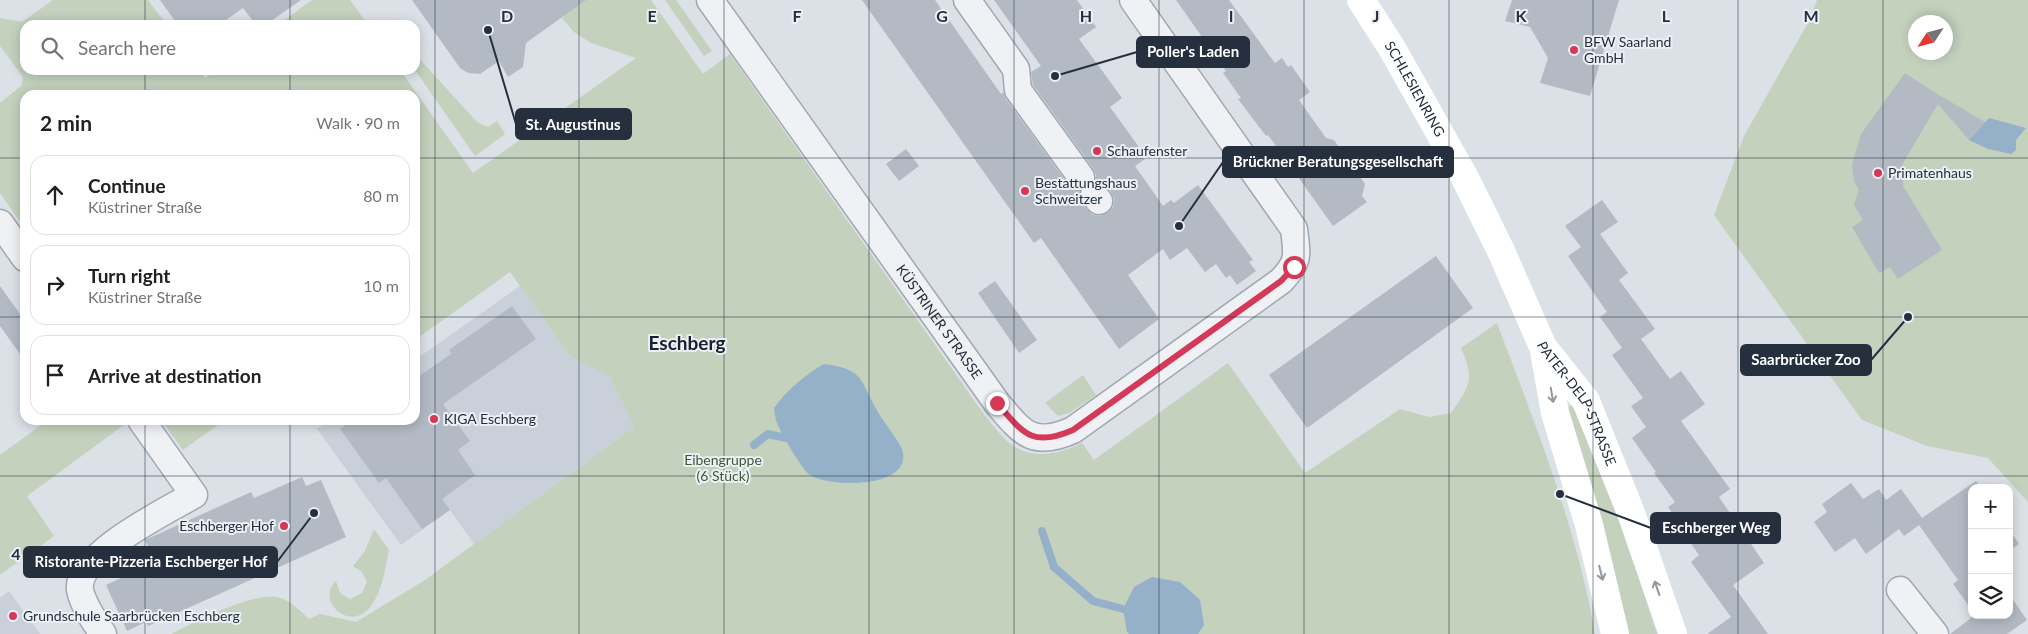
<!DOCTYPE html>
<html lang="en">
<head>
<meta charset="utf-8">
<style>
	body { margin:0; font-family:Lato,sans-serif; background:#f2f2f2; color:#202124 }
	.controls { position:absolute; right:15px; bottom:15px; display:grid; overflow:hidden; border-radius:10px; box-shadow:0 2px 12px #0003 }
	.controls button { width:45px; height:45px; display:grid; place-items:center; padding:0; border:0; border-bottom:1px solid #e0e0e0; background:#fff; color:#202124; font:25px sans-serif }
	.compass { position:absolute; left:1908px; top:15px; width:45px; height:45px; border-radius:50%; background:#fff; box-shadow:0 2px 12px #0003; rotate:234deg }
	.stop { position:absolute; width:15px; height:15px; margin:-11px; border:4px solid #d43958; border-radius:50%; background:#fff }
	.stop.end { background:#d43958; border-color:#fff; box-shadow:0 1px 5px #0008 }
	.list { margin:0; padding:0; list-style:none }
	h2 { display:flex; justify-content:space-between; align-items:center; height:65px; margin:0; padding:0 20px; font-size:21px }
	h2 small { font-size:16px; font-weight:400; color:#757577 }
	.list li { display:grid; grid-template-columns:32px 1fr auto; gap:15px; align-items:center; box-sizing:border-box; height:80px; margin:0 10px 10px; padding:0 10px; border:1px solid #e0e0e0; border-radius:15px }
	.list b { display:block; font-size:19px; white-space:nowrap }
	.list p { margin:0; font-size:16px; white-space:nowrap; color:#757577 }
	.list em { font-size:16px; font-style:normal; color:#757577 }
	.icon { flex:none; width:28px; height:28px; fill:none; stroke:currentColor; stroke-width:2; stroke-linecap:round; stroke-linejoin:round }
	.map { position:relative; flex:none; width:2028px; height:634px; overflow:hidden }
	.search { position:absolute; background:#fff; box-shadow:0 2px 12px #0003; left:20px; top:20px; width:400px; height:55px; display:flex; align-items:center; gap:12px; box-sizing:border-box; padding:0 18px; border-radius:15px; color:#757577; font-size:19px }
	.panel { position:absolute; background:#fff; box-shadow:0 2px 12px #0003; left:20px; top:90px; width:400px; height:335px; border-radius:15px }
	.map>svg:first-child { display:block }
	.built { fill:#cad0d9 }
	.green { fill:#c3d1bd; fill-rule:evenodd }
	.water { fill:#95b1ca }
	.lines { fill:none; stroke-linecap:round; stroke-linejoin:round }
	.stream { stroke:#95b1ca; stroke-width:8 }
	.building { fill:#b3bac4 }
	.street-casing { stroke:#a1a8b1; stroke-width:29 }
	.street { stroke:#eff1f5; stroke-width:26 }
	.secondary { stroke:#fff; stroke-width:28 }
	.oneway { stroke:#92979e }
	.route { stroke:#d43958; stroke-width:6 }
	.grid { fill:none; stroke:#252f3e; stroke-width:1; stroke-opacity:0.55 }
	.poi-dot { fill:#d43958; stroke:#ebf0f5; stroke-width:2 }
	.labels { text-anchor:middle; stroke-width:4; stroke-linejoin:round; paint-order:stroke }
	.poi-label { font-size:14px; fill:#252f3e; stroke:#ebf0f5; text-anchor:start }
	.street-label { font-size:14px; fill:#252f3e; stroke:#ebf0f5 }
	.park-label { font-size:14px; fill:#3b5a32; stroke:#ebf0f5 }
	.district-label { font-size:19px; font-weight:bold; fill:#18202f; stroke:#ebf0f5 }
	.grid-label { font-size:16px; text-anchor:middle; font-weight:bold; fill:#252f3e; stroke:#ebf0f5; stroke-width:4; stroke-linejoin:round; paint-order:stroke }
	.leader { fill:none; stroke:#252f3e; stroke-width:2 }
	.callout-dot { fill:#252f3e; stroke:#ebf0f5; stroke-width:2 }
	.callout { fill:#252f3e; stroke:#252f3e; stroke-width:2 }
	.callout-label { font-size:15px; text-anchor:middle; font-weight:bold; fill:#fff }
</style>
</head>
<body>
<div class="map">
<svg width="2028" height="634" viewBox="0 0 2028 634">
	<rect width="100%" height="100%" fill="#dce1e7"/>
	<!-- built -->
	<g class="built">
		<path d="M520,286l50,70 40,21 24,50 -160,117 -24,-34 -49,35 -84,-116 13,-9h85v-60z"/>
		<path d="M9,591l31,43h-40v-36z"/>
	</g>
	<!-- green -->
	<g class="green">
		<path d="M53,0h95l19,25h-142v45h175l5,8 11,-8h184l73,103 163,-115 -45,-15 -17,-11 -12,-14 8,-7 6,-11h75l52,74 27,-20 229,325c13,18 38,57 56,68 21,13 47,6 67,-4l12,17 134,-97 77,110 95,-64 29,8 22,-4c19,-27 24,-34 10,-65l36,-25c38,101 80,205 98,311h-1424c25,-12 83,-44 110,-36 10,4 20,13 28,21l11,-5 36,8 69,-42 209,-153 -24,-50 -40,-21 -60,-84 -95,68v-245h-390v134l-25,-36v-90l22,-18 1,-8 -23,-31v-28l22,4z"/>
		<path d="M312,0h38l18,25h-90z"/>
		<path d="M665,0h11l36,51 -8,5z"/>
		<path d="M1817,0h211v502l-40,-44 -61,-12 -65,-26 -148,-205 30,-79 65,-115zM1916,22h30v30h-30z"/>
		<path d="M415,54l62,68 11,5 9,-6 8,13 -30,22 -60,-86z"/>
		<path d="M1083,375l13,20 -27,18 -11,3 -13,-13z"/>
		<path d="M1575,405l44,112 38,117h-28l-26,-112 -35,-115z"/>
		<path d="M48,420h72l4,5 -97,71 27,40 -54,39v-120z"/>
		<path d="M161,420h64l-42,30z"/>
		<path d="M374,529l15,21c-4,18 -6,40 -18,56 -21,28 -56,-6 -35,-25l4,12 10,6 12,-6 5,-11 -5,-10 -9,-6 12,-15z"/>
	</g>
	<!-- water -->
	<g class="water">
		<path d="M1989,118l37,10 -10,12v10l-5,4 -23,-5 -19,-9z"/>
		<path d="M824,364c37,5 35,12 51,43 6,12 23,32 27,42 13,40 -73,39 -92,26 -8,-5 -29,-42 -33,-52 -2,-4 -2,-10 -3,-15 13,-18 31,-33 50,-44z"/>
		<path d="M1152,577l28,5 20,18 4,25 -6,9h-69l-2,-2 -4,-23 11,-22z"/>
	</g>
	<g class="lines">
		<!-- stream -->
		<g class="stream">
			<path d="M754,445l14,-11 18,4"/>
			<path d="M1042,531l12,36 39,34 30,8"/>
		</g>
	</g>
	<!-- building -->
	<g class="building">
		<path d="M160,0h141l-36,25h-9l-13,-17 -24,17h-41z"/>
		<path d="M412,0h174l-60,43 -3,24 -15,10 -9,-16 -19,13 -12,-1 -8,-5z"/>
		<path d="M862,0h73l66,94 2,-2 3,7 63,87 5,4 6,2 -1,6 3,7 11,10 8,1 7,-3 5,-6 1,-8 -3,-7 -6,-7 -10,-5 1,-5 -3,-7 -60,-83 -2,-13 10,-6 -47,-66h83l19,27 -17,12 43,59 -12,9 29,40 -2,1 8,11 -10,7 28,40 8,-6 3,3 24,-18 55,75 -4,2 7,9 -19,14 -7,-10 -4,3 -10,-14 -11,8 -18,-24 -17,12 -7,-11 -35,26 31,44 -40,30 -78,-111 -7,5z"/>
		<path d="M1176,0h53l46,63 7,-5 6,9 3,-2 19,27 -11,8 27,38 8,2 31,44 -3,12 5,6 -34,24 -65,-91 -2,1 -28,-37 3,-1 -18,-25 3,-2z"/>
		<path d="M1512,0h107l-29,96 -50,-13 8,-25 -18,-31 -25,-6z"/>
		<path d="M1905,73l27,18 53,31 -16,18 -31,-36 -35,59v23l39,64 -44,29 -8,-12 -11,6 -27,-46 11,-7 -9,-15 5,-15 -5,-9 -2,-16 9,-31z"/>
		<path d="M906,149l13,17 -20,15 -13,-17z"/>
		<path d="M1602,200l16,22 -18,12 28,39 -9,7 36,49 -14,10 29,40 11,-8 24,33 -24,17 49,68 -11,8 45,66 -31,22 35,49h-61l24,-17 -40,-55 8,-7 -12,-17 2,-2 -21,-29 7,-5 -21,-29 2,-1 -24,-34 14,-11 -15,-21 12,-8 -31,-43 10,-7 -22,-31 7,-5 -39,-56 13,-9 -16,-21z"/>
		<path d="M1436,256l37,52 -166,120 -38,-53z"/>
		<path d="M995,281l42,59 -18,13 -41,-60z"/>
		<path d="M0,286l25,35v40l-25,-35z"/>
		<path d="M512,306l24,33 -93,65 27,37 -12,9 17,25 -33,24 8,11 -28,19 -36,-51 -7,5 -39,-54 13,-9h62v-41l36,-25 -2,-4z"/>
		<path d="M302,477l4,9 15,-6 25,57 -198,89 -2,-4 -19,9 -21,-46 19,-9 -2,-6 30,-13 -8,-17 106,-48 3,6z"/>
		<path d="M1976,481l5,7h-9v122l-19,-26 5,-4 -39,-55 -15,11 -5,-7 -33,25 -11,-16 -20,14 -21,-30 13,-10 -5,-8 29,-21 12,16 16,-10 7,11 15,-11 21,29z"/>
		<path d="M2009,529l10,15 -10,7z"/>
		<path d="M2009,594l18,26 -20,14h-57l25,-19h34z"/>
	</g>
	<g class="lines">
		<!-- street casing -->
		<g class="street-casing">
			<g id="street">
				<path id="s1" d="M710,0l287,403c25,30 36,45 76,27l208,-149c19,-20 16,-26 13,-52l-161,-229"/>
				<path d="M967,0l49,69 2,21 63,87"/>
				<path d="M1094,195l5,6"/>
				<path d="M0,223l25,35"/>
				<path d="M1900,590l35,44"/>
				<path d="M103,634c-8,-12 -20,-29 -23,-44 -5,-35 88,-80 114,-95l-53,-75"/>
			</g>
		</g>
		<!-- street -->
		<use href="#street" class="street"/>
		<!-- secondary -->
		<g class="secondary">
			<path id="s2" d="M1361,0l32,50 72,128 36,73 42,96 43,54 45,112 42,121"/>
			<path d="M1544,351l11,62 34,112 26,109"/>
		</g>
	</g>
	<!-- one-way arrows -->
	<defs><path id="oneway-shaft" d="M-6 0H5M1.5-3L5.5 0L1.5 3" fill="none" stroke-width="1.6" stroke-linecap="round" stroke-linejoin="round" transform="scale(1.25)"/></defs>
	<g class="oneway">
		<use href="#oneway-shaft" transform="translate(1552 395) rotate(80)"/>
		<use href="#oneway-shaft" transform="translate(1601 573) rotate(76)"/>
		<use href="#oneway-shaft" transform="translate(1657 588) rotate(-109)"/>
	</g>
	<g class="lines">
		<!-- route -->
		<path class="route" d="M997,403c26,30 35,45 76,27l208,-149 13,-14"/>
	</g>
	<!-- grid -->
	<path class="grid" d="M145,0v25M290,0v25M435,0v634M579,0v634M724,0v634M869,0v634M1014,0v634M1159,0v634M1304,0v634M1449,0v634M1593,0v634M1738,0v634M1883,0v634M145,70v25M290,70v25M0,158h25M415,158h1613M0,317h25M415,317h1613M145,420v214M290,420v214M0,476h2028"/>
	<!-- markers -->
	<g class="poi-dot">
		<circle cx="1574" cy="50" r="5"/>
		<circle cx="1097" cy="151" r="5"/>
		<circle cx="1878" cy="173" r="5"/>
		<circle cx="1025" cy="191" r="5"/>
		<circle cx="434" cy="419" r="5"/>
		<circle cx="284" cy="526" r="5"/>
		<circle cx="13" cy="616" r="5"/>
	</g>
	<g class="labels">
		<!-- poi labels -->
		<g class="poi-label">
			<text x="1584" y="47">BFW Saarland<tspan x="1584" dy="16">GmbH</tspan></text>
			<text x="1107" y="156">Schaufenster</text>
			<text x="1888" y="178">Primatenhaus</text>
			<text x="1035" y="188">Bestattungshaus<tspan x="1035" dy="16">Schweitzer</tspan></text>
			<text x="444" y="424">KIGA Eschberg</text>
			<text x="274" y="531" text-anchor="end">Eschberger Hof</text>
			<text x="23" y="621">Grundschule Saarbrücken Eschberg</text>
		</g>
		<!-- street labels -->
		<g class="street-label">
			<text dy="5" stroke="none"><textPath href="#s2" startOffset="104">SCHLESIENRING</textPath></text>
			<text dy="5" stroke="none"><textPath href="#s1" startOffset="395">KÜSTRINER STRASSE</textPath></text>
			<text dy="5" stroke="none"><textPath href="#s2" startOffset="459">PATER-DELP-STRASSE</textPath></text>
		</g>
		<!-- park labels -->
		<g class="park-label">
			<text x="723" y="465">Eibengruppe<tspan x="723" dy="16">(6 Stück)</tspan></text>
		</g>
		<!-- district labels -->
		<g class="district-label">
			<text x="687" y="350">Eschberg</text>
		</g>
	</g>
	<g class="grid-label">
		<text x="507" y="22">D</text>
		<text x="652" y="22">E</text>
		<text x="797" y="22">F</text>
		<text x="942" y="22">G</text>
		<text x="1086" y="22">H</text>
		<text x="1231" y="22">I</text>
		<text x="1376" y="22">J</text>
		<text x="1521" y="22">K</text>
		<text x="1666" y="22">L</text>
		<text x="1811" y="22">M</text>
		<text x="16" y="560">4</text>
	</g>
	<!-- callouts -->
	<path class="leader" d="M1055 76L1137 52M488 30L516 124M1179 226L1223 162M1908 317L1871 360M1560 494L1651 528M314 513L277 562"/>
	<g class="callout-dot">
		<circle cx="1055" cy="76" r="5"/>
		<circle cx="488" cy="30" r="5"/>
		<circle cx="1179" cy="226" r="5"/>
		<circle cx="1908" cy="317" r="5"/>
		<circle cx="1560" cy="494" r="5"/>
		<circle cx="314" cy="513" r="5"/>
	</g>
	<g class="callout">
		<rect x="1137" y="37" width="112" height="30" rx="5"/>
		<rect x="516" y="109" width="115" height="30" rx="5"/>
		<rect x="1223" y="147" width="230" height="30" rx="5"/>
		<rect x="1741" y="345" width="130" height="30" rx="5"/>
		<rect x="1651" y="513" width="129" height="30" rx="5"/>
		<rect x="24" y="547" width="253" height="30" rx="5"/>
	</g>
	<g class="callout-label">
		<text x="1193" y="57">Poller's Laden</text>
		<text x="573" y="130">St. Augustinus</text>
		<text x="1338" y="167">Brückner Beratungsgesellschaft</text>
		<text x="1806" y="365">Saarbrücker Zoo</text>
		<text x="1716" y="533">Eschberger Weg</text>
		<text x="151" y="567">Ristorante-Pizzeria Eschberger Hof</text>
	</g>
</svg>
<div class="controls">
<button>+</button>
<button>−</button>
<button><svg class="icon" aria-label="layers" viewBox="0 0 24 24"><path d="M12 4l9 5-9 5-9-5zM3 14l9 5 9-5"/></svg></button>
</div>
<svg class="compass" viewBox="-18 -18 36 36"><path d="M0-13l5 13h-10z" fill="#e53935"/><path d="M0 13l5-13h-10z" fill="#757577"/></svg>
<div class="stop" style="left:1294px;top:267px"></div>
<div class="stop end" style="left:997px;top:403px"></div>
<div class="search"><svg class="icon" aria-label="search" viewBox="0 0 24 24"><circle cx="10" cy="10" r="6"/><path d="M15 15l6 6"/></svg>Search here</div>
<section class="panel">
<h2>2 min<small>Walk · 90 m</small></h2>
<ul class="list">
<li><svg class="icon" aria-label="ahead" viewBox="0 0 24 24"><path d="M12 20V5M6 11l6-6 6 6"/></svg><div><b>Continue</b><p>Küstriner Straße</p></div><em>80 m</em></li>
<li><svg class="icon" aria-label="right" viewBox="0 0 24 24"><path d="M7 20v-9h11M14 6l5 5-5 5"/></svg><div><b>Turn right</b><p>Küstriner Straße</p></div><em>10 m</em></li>
<li><svg class="icon" aria-label="arrive" viewBox="0 0 24 24"><path d="M6 21V4h12l-3 4 3 4H6"/></svg><div><b>Arrive at destination</b></div></li>
</ul>
</section>
</div>
</body>
</html>
